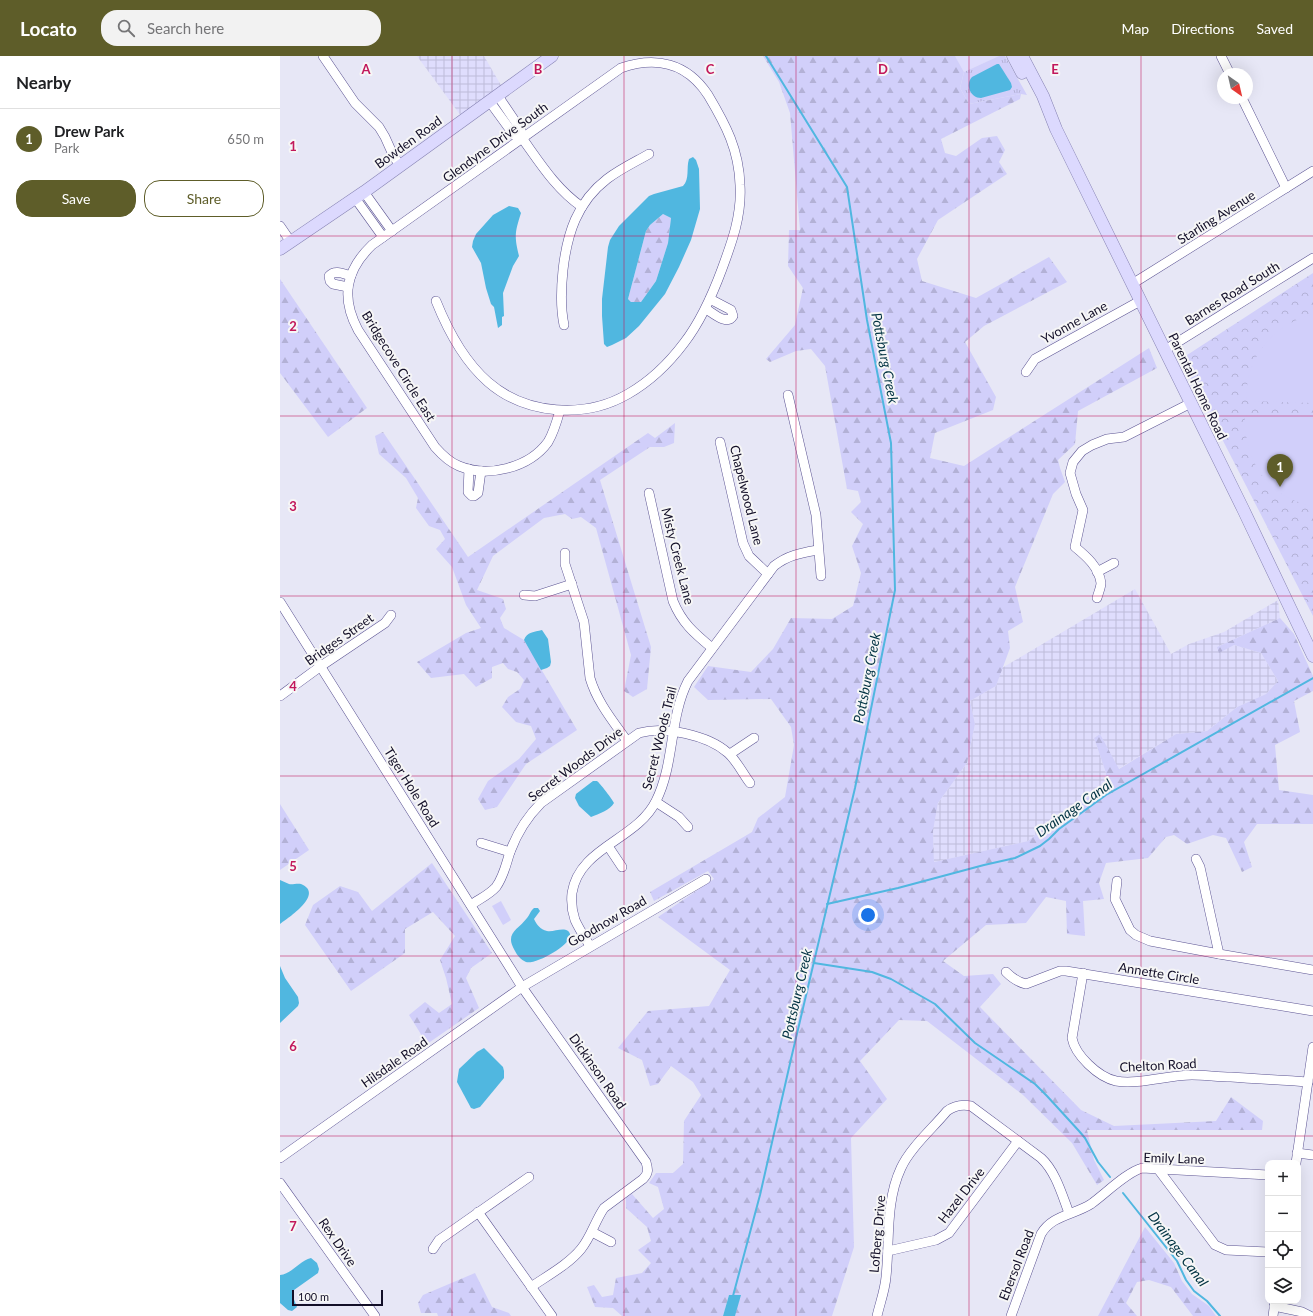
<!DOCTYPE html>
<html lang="en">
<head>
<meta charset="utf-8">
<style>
	body { margin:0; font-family:Lato,sans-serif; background:#f2f2f2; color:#202124 }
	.controls { position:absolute; right:12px; bottom:12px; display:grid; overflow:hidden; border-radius:8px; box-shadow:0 4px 16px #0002 }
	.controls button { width:36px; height:36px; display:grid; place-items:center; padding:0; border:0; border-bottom:1px solid #e0e0e0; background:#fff; color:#202124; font:20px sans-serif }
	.compass { position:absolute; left:937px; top:12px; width:36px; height:36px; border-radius:50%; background:#fff; box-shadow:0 4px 16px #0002; rotate:146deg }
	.scale { position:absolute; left:12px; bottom:10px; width:91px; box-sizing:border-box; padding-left:4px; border:2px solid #130f28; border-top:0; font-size:11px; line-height:14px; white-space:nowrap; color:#130f28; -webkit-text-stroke:3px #f6f6f6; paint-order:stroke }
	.you { position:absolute; left:588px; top:859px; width:14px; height:14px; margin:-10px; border:3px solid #fff; border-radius:50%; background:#1a73e8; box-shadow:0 0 0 6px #1a73e833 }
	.badge { display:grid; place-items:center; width:26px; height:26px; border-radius:50%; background:#5e5d29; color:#fff; font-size:13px; font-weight:700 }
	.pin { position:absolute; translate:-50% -33px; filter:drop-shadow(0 1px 2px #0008) }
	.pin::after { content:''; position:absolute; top:21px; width:14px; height:12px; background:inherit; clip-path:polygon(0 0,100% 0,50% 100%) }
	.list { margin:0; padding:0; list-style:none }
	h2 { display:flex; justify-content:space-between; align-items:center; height:52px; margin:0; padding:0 16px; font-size:17px }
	h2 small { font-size:13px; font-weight:400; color:#757577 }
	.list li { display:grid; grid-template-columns:26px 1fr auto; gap:12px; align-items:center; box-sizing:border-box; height:60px; padding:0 16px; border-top:1px solid #e0e0e0 }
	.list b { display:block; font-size:15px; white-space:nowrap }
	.list p { margin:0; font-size:13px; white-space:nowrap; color:#757577 }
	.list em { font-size:13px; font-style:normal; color:#757577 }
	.actions { display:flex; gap:8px; padding:12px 16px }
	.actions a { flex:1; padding:9px 0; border:1px solid #5e5d29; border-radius:16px; text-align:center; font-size:14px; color:#5e5d29 }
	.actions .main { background:#5e5d29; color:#fff }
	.icon { flex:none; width:22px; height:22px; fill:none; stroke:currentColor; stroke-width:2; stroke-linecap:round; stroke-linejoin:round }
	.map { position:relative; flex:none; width:1033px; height:1260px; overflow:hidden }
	header { display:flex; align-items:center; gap:24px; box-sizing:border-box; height:56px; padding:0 20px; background:#5e5d29; color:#fff }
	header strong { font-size:19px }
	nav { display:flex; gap:22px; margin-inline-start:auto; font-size:14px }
	.search { width:280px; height:36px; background:#f2f2f2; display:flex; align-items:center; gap:10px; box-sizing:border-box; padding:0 14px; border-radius:16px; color:#757577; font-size:15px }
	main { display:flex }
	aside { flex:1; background:#fff }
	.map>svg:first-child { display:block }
	.built { fill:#dfddfd }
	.industrial { fill:url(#industrial-grid) }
	.grass { fill:url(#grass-tufts) }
	.forest { fill:url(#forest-firs) }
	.park { fill:url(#park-crowns) }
	.garden { fill:#d1cffa }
	.water { fill:#50b7e0; fill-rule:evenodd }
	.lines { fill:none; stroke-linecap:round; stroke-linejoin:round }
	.stream { stroke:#50b7e0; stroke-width:2 }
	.minor-casing { stroke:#5c5493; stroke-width:10 }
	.major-casing { stroke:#8682b3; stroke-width:13 }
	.minor { stroke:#fff; stroke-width:9 }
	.major { stroke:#dcd9fe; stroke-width:12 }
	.grid { fill:none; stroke:#c2185b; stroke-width:1; stroke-opacity:0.55 }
	.labels { text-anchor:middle; stroke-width:4; stroke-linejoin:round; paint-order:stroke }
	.street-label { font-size:13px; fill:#130f28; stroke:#f6f6f6 }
	.water-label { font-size:14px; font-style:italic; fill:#013242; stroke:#f6f6f6 }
	.grid-label { font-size:13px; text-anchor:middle; font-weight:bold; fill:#c2185b; stroke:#f6f6f6; stroke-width:4; stroke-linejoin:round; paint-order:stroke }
</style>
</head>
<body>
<header>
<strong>Locato</strong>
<div class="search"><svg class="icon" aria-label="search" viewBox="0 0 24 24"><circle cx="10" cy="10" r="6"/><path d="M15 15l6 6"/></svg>Search here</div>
<nav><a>Map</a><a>Directions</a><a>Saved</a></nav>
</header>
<main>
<aside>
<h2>Nearby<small></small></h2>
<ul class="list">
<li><span class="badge">1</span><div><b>Drew Park</b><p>Park</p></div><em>650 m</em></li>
</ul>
<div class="actions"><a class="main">Save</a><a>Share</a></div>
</aside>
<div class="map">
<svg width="1033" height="1260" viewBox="0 0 1033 1260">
	<defs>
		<pattern id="industrial-grid" width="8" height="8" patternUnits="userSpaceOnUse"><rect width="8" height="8" fill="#dfddfd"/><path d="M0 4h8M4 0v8" fill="none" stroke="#bebcd9"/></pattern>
		<pattern id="grass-tufts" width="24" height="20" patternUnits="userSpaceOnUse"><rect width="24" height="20" fill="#d1cffa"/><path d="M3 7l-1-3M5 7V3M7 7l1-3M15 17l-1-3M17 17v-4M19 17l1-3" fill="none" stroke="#b3b1d6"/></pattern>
		<pattern id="forest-firs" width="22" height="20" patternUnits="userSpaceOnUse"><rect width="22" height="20" fill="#d1cffa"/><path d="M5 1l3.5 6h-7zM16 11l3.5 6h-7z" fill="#b3b1d6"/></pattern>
		<pattern id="park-crowns" width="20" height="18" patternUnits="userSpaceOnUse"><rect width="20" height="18" fill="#d1cffa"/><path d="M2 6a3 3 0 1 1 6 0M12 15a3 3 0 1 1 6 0" fill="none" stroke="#b3b1d6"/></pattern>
	</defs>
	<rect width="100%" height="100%" fill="#e7e7f6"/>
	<!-- built -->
	<path class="built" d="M675,0h44l-35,16z"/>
	<!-- industrial -->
	<g class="industrial">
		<path d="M137,0h67l18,31 -41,29z"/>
		<path d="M855,533l36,65 18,-10 35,-12 54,-32 2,18 -63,29 17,-2 27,8 17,28 -12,13 -29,13 -30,24 -31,3 -58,35 -18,-35 -6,4 12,35v12l-14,11 -11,4 -5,10 -6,5 -26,13 -16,13 -94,21 -1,-31 5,-28 29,-40 8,-39 -5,-23 26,-15 6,-18z"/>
	</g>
	<!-- grass -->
	<path class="grass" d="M719,0h6l22,39 -6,-1 -52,10 -9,-16 4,-16z"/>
	<!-- forest -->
	<g class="forest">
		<path d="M483,0h192l9,16 -4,16 9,16 52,-10 -1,5 -79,40 4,14 11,3 26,-18 15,-2 8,14 -6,12 8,12 -69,46 -21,39 5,22 54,17 73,-41 18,25 -83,44 -19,16 31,55 -3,13 -58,23 -5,25 34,8 185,-118 8,20 -79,43 -3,33 -17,16 2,8 5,14 -12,12 -38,93 8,35 -15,9 2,17 -14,38 -26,15 5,23 -8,39 -29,40 -5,28 1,31 94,-21 16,-13 26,-13 6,-5 5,-10 11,-4 14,-11v-12l-12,-35 6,-4 19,35 57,-35 31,-3 30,-24 29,-13 12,-13 -17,-28 -27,-8 -15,8 -2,-6 63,-29 14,16 19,42v15l-19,10 6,31 -25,13 4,45 34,5v29h-56l-13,18 8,25 -10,5 -16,-34 -13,-3 -26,9 -13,-9 -8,2 -18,21 -42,5 -7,20 5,16 -21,2 2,35 -18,-2 -1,-33 -20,-4 -20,26 -40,2 -43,36 21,15 29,-2 8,10 -21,23 101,103 33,16 102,-5 15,-24 32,24 -1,9h-175l7,30 10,20 -7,5 -25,-42 -49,-48 -96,-74 -28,-1 -39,41 27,38 -36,39 3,109 -22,69h-97l5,-21h-11l-6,21h-101l-9,-8 -18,-1 -8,-20 7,-2 8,12 11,-2 3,-17 26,-5 9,-10 -13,-13 13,-9 -4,-14 -21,-19v-10l6,-4 21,24 11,-9 -6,-22 -9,-4 7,-10h17l10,-9 1,-43 17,-26 -8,-13 -22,-16 -13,18 -8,2 -8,-26 -24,-12 30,-37 61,-5 21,-36 -72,-53 56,-38 -6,-8 -54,30 -4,-9 102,-60 6,-14 27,-21 9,-52 -3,-18 -20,-28 -63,1 -14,-13 14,-21 43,6 22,-23 18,-31 41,1 21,-13 8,-33 -9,-27 11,-22 -12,-12 10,-10 -3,-11 -11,-2 -22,-123 -14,-17 -15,2 -26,11 -4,-3 29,-34 8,-37 -15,-22 1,-36h11l-10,-117 -11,-31z"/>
		<path d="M383,158l8,4 -3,25 -12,38 -15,21h-10l-3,-3 18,-68 4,-6z"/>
		<path d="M0,223l87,129 -39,29 -48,-64z"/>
		<path d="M395,367l-1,20 -10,4h-14l-50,33 51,167 -4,42 -14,8 -9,-6 7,-36 -35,-127 -15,-11 -9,2 -7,-5 -21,4 -51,38 -16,34 26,9 3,10 -6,9 4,10 20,12 53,90 -51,34 -29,43 -12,3 -7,-11 10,-18 31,-22 17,-20 -5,-13 -15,-4 -14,-15 6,-10 12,-8 4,-9 -7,-8 -9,-3 -5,-6 -11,4v11l-16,9 -12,-13 -33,4 -14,-16 49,-29 15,-5 -15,-23 -14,-38 -16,-18 9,-10 -5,-9 -11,-4 -13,-18 2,-10 -12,-20 -27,-24 -4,-18 8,-4 85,125 180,-124 7,5z"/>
		<path d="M0,748l29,46 -29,20z"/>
		<path d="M152,807l60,90 -21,15 -5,10 13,30 -52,36 -18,-29 16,-13 14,11 13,-9 -6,-26 -6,-18 15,-24 -22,-24 -28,17v24l-54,38 -46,-66 8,-20 27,-19 18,6 14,19z"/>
		<path d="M865,1171l29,36 8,18 10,13 17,12 7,10h-23l-22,-29 -22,-7 -12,2 -11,21 11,13h-39z"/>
		<path d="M195,1217l17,34 17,6 2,3h-73l-1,-3h-16l-3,-10 5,-8z"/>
	</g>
	<!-- park -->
	<path class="park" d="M1033,217v343l-132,-257z"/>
	<!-- garden -->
	<g class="garden">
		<path d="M1033,258v89l-67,-2c0,-44 25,-75 67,-87z"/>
		<path d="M965,359l68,2v89c-45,-7 -70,-47 -68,-91z"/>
		<path d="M221,845l10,19 -8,5 -11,-19z"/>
	</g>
	<!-- water -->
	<g class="water">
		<path d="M717,8h2l12,19 1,4 -2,3 -29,8c-11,0 -16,-14 -9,-21z"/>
		<path d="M413,101l3,3 3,9 1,40 -9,31 -12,27 -14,27 -26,32 -13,12 -14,7 -5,2 -3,-3 -2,-28v-17l6,-52 2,-7 9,-14 30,-30 5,-2 29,-8c7,-7 3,-18 6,-27zM383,158l8,4 -3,25 -12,38 -15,21h-10l-3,-3 18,-68 4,-6z"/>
		<path d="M229,150l9,2 3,5c-6,19 -7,23 -2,43l-6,10 -10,27 1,23 -2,1v8l-4,3 -4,-21 -3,-3 -5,-16 -5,-25 -9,-16 1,-6 3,-7 17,-19z"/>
		<path d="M262,574l6,9 3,23 -1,4 -3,2 -6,2 -17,-30c3,-8 10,-8 18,-10z"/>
		<path d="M313,725c1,0 2,0 4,0 2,1 16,19 17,22 -4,7 -15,11 -23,14l-12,-11 -4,-8 1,-4z"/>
		<path d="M0,824c3,1 6,3 9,4 3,1 8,-1 12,0 24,10 -13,34 -21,40z"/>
		<path d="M254,852h4l2,3 -6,8c3,6 6,10 13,12 6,2 20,-6 23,3 2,11 -35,31 -44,28 -5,-2 -9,-7 -11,-11 -11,-18 3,-21 12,-33 3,-3 3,-7 7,-10z"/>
		<path d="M0,910l5,12 13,19 1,6 -1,3 -18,17z"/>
		<path d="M204,992l19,19 1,4v7l-24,29 -6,2 -3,-1 -14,-26 2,-13 18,-17z"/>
		<path d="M31,1202l6,5 2,6 -1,4 -24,17 -1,7 4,10 -5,4 -4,-1 -8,-7v-28c12,-1 19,-14 31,-17z"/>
		<path d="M449,1239h12l-6,21h-12z"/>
	</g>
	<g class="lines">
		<!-- stream -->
		<g class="stream">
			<path d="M547,848l71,-16 86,-23 31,-7 25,-12 9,-7 10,-10 47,-34 207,-117"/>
			<path d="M534,907l58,9 19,7 44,25 40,39 60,41 12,12 32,35 6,7 13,24 12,15"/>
			<path d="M843,1137l54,68 9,19 8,11 13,10 13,15"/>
			<path d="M453,1240l27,-101 31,-136 64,-271 40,-198 -4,-147 -24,-123 -20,-133 -81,-131"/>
		</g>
		<!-- minor casing -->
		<g class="minor-casing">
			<g id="minor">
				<path d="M43,0l32,47 24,24 6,10 9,20 6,8"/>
				<path d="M941,0l9,18"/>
				<path d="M218,40l23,34 1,8c18,25 34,51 60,69"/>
				<path d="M962,42l44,90"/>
				<path d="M210,46l24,33 8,3"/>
				<path d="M84,136l28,39"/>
				<path d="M75,142l28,39"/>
				<path d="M0,170l11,16"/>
				<path d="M852,228l181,-113"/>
				<path d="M68,231l-15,-3 -3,-3 -1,-5c6,-7 15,-2 22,0"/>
				<path d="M156,245c12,30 28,60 52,81 38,33 97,37 140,12 21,-12 41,-31 56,-51 17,-22 28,-47 38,-74 10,-27 20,-54 18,-84 -1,-35 -14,-60 -32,-90 -21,-32 -52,-39 -87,-27l-249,177c-27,26 -31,53 -14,85l77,117c7,8 14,15 24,19 29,12 70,2 89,-24 6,-10 9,-21 12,-32"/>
				<path d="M426,253c7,4 21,17 27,7l-2,-6 -21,-11"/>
				<path d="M284,269c-4,-19 -3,-36 -1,-55 4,-36 14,-68 44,-91 13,-10 28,-17 42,-25"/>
				<path d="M885,294l148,-92"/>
				<path d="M746,316l9,-13 105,-58"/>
				<path d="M508,339l28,120 5,61"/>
				<path d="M440,386l23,101 6,13 19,18"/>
				<path d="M189,413l-1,23 4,4h2l4,-3 3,-22"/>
				<path d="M369,437l24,108c9,22 21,32 39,47"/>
				<path d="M285,497v11l19,58 6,56c7,24 23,43 37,63"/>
				<path d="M817,516l17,-9"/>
				<path d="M244,539l11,1 37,-12"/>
				<path d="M817,542c1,-4 4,-11 4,-15 -2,-16 -15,-27 -26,-36l8,-37 -7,-16 -6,-21 3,-11 9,-11 10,-6 15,-6 17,-2 67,-34"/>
				<path d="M0,546l242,385 124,175c2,7 3,11 -3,17l-39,29c-9,13 -13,29 -23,41 -12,15 -34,27 -50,38"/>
				<path d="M0,640l41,-30 64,-43 6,-8"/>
				<path d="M450,698l24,-16"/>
				<path d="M376,746l23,15 9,10"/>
				<path d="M201,787l29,9"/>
				<path d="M328,790l14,21"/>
				<path d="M916,803l4,8 19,87"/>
				<path d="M837,825l-2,18 15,31 6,5 14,6 69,13 94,16"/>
				<path d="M191,849c8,-6 18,-10 25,-18 8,-11 10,-23 14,-35 7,-19 17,-35 31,-49l98,-70c26,-7 69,2 89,20 9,8 15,21 22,30"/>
				<path d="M310,890c-5,-8 -11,-17 -15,-26 -3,-9 -4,-18 -3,-27 7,-46 65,-53 84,-92 19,-38 13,-83 32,-120l86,-115c14,-11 27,-13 44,-16"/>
				<path d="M726,916c6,6 11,10 20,12l34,-13h6l247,40"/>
				<path d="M803,917l-11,65c3,17 26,39 44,43 22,4 52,-6 76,-6 13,0 26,2 39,2 26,2 51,3 77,5"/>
				<path d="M1017,1097l16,2"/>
				<path d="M0,1102l242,-171 184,-108"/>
				<path d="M1016,1107l17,-116"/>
				<path d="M878,1113l57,76 11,5 42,2"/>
				<path d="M0,1127l95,133"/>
				<path d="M198,1156l74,104"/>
				<path d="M312,1176l19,10"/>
				<path d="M153,1193l6,-9 90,-63"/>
				<path d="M608,1195l48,-11 13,-7 69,-92"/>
				<path d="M994,1250l28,6 8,4"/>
				<path d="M597,1260c3,-13 8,-26 9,-39 4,-36 -1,-75 15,-109 9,-20 32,-40 46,-57 8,-6 15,-7 24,-5l70,52c15,14 21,37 28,55"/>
				<path d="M731,1260l30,-82c11,-19 33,-19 50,-30 14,-10 36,-32 51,-36l126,7"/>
				<path d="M993,1260l2,-15"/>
			</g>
		</g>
		<!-- major casing -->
		<g class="major-casing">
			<g id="major">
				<path d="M733,0l9,17"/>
				<path d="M742,0l21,40 13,33 187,380 70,147"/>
				<path d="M0,193l84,-57 188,-136"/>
			</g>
		</g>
		<!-- minor -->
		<use href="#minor" class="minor"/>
		<!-- major -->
		<use href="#major" class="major"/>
	</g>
	<!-- grid -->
	<path class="grid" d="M172,0v1260M344,0v1260M516,0v1260M689,0v1260M861,0v1260M0,180h1033M0,360h1033M0,540h1033M0,720h1033M0,900h1033M0,1080h1033"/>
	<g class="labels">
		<!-- street labels -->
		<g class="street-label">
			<text transform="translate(128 86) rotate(-36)" y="5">Bowden Road</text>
			<text transform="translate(215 86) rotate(-36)" y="5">Glendyne Drive South</text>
			<text transform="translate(936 161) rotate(-32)" y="5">Starling Avenue</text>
			<text transform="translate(952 237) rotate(-32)" y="5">Barnes Road South</text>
			<text transform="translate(794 266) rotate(-29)" y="5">Yvonne Lane</text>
			<text transform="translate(119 310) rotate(58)" y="5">Bridgecove Circle East</text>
			<text transform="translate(918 330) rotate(64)" y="5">Parental Home Road</text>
			<text transform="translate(467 439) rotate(76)" y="5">Chapelwood Lane</text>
			<text transform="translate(398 500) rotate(76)" y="5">Misty Creek Lane</text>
			<text transform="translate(59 583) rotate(-35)" y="5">Bridges Street</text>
			<text transform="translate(379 682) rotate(-76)" y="5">Secret Woods Trail</text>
			<text transform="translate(295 708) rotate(-37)" y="5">Secret Woods Drive</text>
			<text transform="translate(132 731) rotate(58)" y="5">Tiger Hole Road</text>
			<text transform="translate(327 865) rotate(-30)" y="5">Goodnow Road</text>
			<text transform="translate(879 917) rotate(9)" y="5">Annette Circle</text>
			<text transform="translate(114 1006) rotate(-35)" y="5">Hilsdale Road</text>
			<text transform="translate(878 1009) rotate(-3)" y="5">Chelton Road</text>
			<text transform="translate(318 1015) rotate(55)" y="5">Dickinson Road</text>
			<text transform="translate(894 1102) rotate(2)" y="5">Emily Lane</text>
			<text transform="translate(681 1139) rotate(-52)" y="5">Hazel Drive</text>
			<text transform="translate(597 1178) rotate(-85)" y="5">Lofberg Drive</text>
			<text transform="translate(58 1186) rotate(55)" y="5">Rex Drive</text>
			<text transform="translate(736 1209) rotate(-69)" y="5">Ebersol Road</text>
		</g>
		<!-- water labels -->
		<g class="water-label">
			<text transform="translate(605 302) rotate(79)" y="5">Pottsburg Creek</text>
			<text transform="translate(587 622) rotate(-79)" y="5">Pottsburg Creek</text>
			<text transform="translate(794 752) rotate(-35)" y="5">Drainage Canal</text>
			<text transform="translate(517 938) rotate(-77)" y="5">Pottsburg Creek</text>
			<text transform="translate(898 1193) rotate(53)" y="5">Drainage Canal</text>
		</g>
	</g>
	<g class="grid-label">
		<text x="86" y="18">A</text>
		<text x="258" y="18">B</text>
		<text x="430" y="18">C</text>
		<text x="603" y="18">D</text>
		<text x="775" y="18">E</text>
		<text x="13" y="95">1</text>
		<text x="13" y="275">2</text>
		<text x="13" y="455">3</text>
		<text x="13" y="635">4</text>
		<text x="13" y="815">5</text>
		<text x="13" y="995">6</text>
		<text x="13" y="1175">7</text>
	</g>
</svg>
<div class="controls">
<button>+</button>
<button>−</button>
<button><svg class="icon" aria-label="locate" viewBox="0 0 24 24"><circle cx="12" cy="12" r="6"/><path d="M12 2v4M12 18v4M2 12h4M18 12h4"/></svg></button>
<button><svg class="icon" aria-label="layers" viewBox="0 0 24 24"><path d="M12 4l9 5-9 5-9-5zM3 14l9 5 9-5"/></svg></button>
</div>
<svg class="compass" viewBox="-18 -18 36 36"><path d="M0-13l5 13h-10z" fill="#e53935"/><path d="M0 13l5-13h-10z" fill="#757577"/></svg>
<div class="scale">100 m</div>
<div class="you"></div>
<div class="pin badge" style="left:1000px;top:431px">1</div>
</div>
</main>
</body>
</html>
